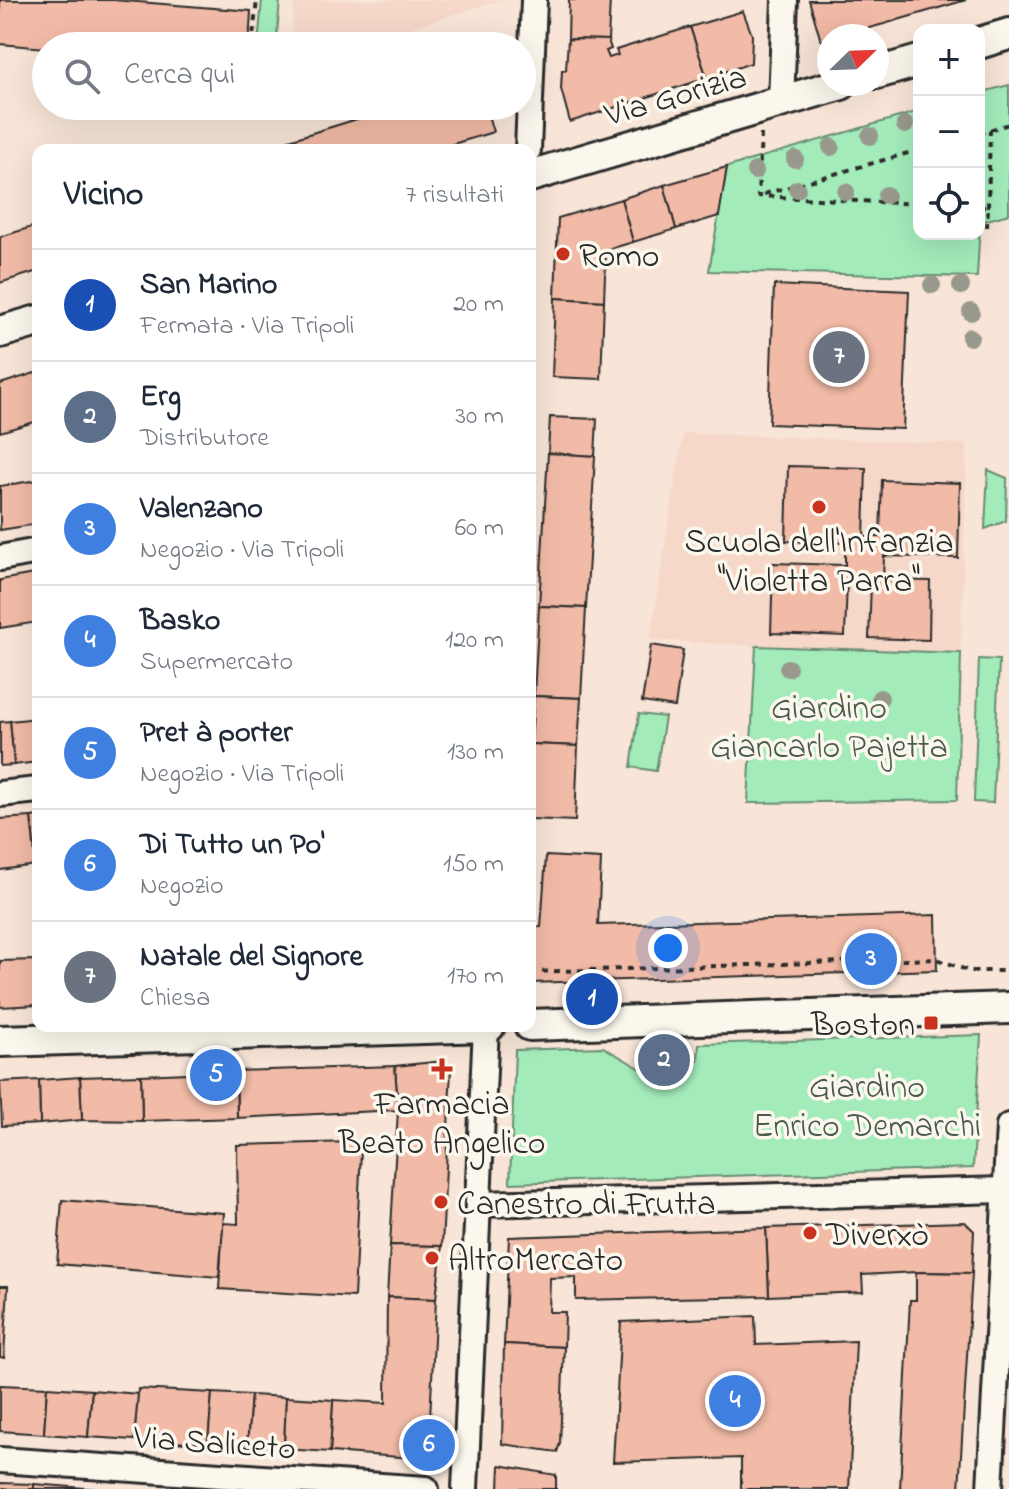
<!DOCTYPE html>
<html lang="it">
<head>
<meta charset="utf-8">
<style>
	body { margin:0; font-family:"Indie Flower",sans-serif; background:#f6f6f7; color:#1f2937 }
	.controls { position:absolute; right:24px; top:24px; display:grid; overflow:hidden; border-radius:16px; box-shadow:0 8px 32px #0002 }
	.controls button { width:72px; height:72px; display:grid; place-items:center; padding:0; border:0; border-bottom:2px solid #e0e1e3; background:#fff; color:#1f2937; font:40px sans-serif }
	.compass { position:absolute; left:817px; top:24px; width:72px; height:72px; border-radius:50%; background:#fff; box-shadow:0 8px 32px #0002; rotate:67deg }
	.you { position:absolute; left:668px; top:948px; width:28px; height:28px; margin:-20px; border:6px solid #fff; border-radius:50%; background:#1a73e8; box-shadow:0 0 0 12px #1a73e833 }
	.badge { display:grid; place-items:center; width:52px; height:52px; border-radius:50%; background:#c8321e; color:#fff; font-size:26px; font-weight:700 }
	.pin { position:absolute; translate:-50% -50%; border:4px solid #fff; box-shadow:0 2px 8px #0006 }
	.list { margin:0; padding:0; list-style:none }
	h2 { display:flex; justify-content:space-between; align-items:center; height:104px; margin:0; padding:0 32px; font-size:34px }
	h2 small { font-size:26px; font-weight:400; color:#747a83 }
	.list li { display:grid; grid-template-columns:52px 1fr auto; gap:24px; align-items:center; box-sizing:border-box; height:112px; padding:0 32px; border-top:2px solid #e0e1e3 }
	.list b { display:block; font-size:30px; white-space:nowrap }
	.list p { margin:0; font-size:26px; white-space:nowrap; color:#747a83 }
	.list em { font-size:26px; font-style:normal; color:#747a83 }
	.icon { flex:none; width:44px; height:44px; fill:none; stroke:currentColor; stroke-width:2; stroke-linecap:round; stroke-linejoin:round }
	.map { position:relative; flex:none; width:1009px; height:1489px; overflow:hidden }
	.search { position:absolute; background:#fff; box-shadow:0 8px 32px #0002; left:32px; top:32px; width:504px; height:88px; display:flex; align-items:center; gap:20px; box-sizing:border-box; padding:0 28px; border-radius:44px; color:#747a83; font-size:30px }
	.panel { position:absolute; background:#fff; box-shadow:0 8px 32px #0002; left:32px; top:144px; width:504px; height:888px; border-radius:16px }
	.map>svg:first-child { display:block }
	.built { fill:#f6d8c9 }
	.green { fill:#a3ecba; stroke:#678c72; stroke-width:2 }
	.building { fill:#f2bba7; stroke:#2b2b2b; stroke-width:2 }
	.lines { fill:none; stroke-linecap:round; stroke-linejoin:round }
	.minor-casing { stroke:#2b2b2b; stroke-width:30 }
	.tertiary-casing { stroke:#2b2b2b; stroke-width:36 }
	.path { stroke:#2b2b2b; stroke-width:4; stroke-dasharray:6 6; stroke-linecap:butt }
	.minor { stroke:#fbf7ec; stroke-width:24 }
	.tertiary { stroke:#fbf7ec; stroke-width:30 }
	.tree { fill:#98998c }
	.poi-dot { fill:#c8321e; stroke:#fbf7ec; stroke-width:3 }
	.labels { text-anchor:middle; stroke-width:7; stroke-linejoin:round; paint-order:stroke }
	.street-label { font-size:34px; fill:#2b2b2b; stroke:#fbf7ec }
	.poi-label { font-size:34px; fill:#2b2b2b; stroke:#fbf7ec; text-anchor:start }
	.park-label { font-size:34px; fill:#495b4f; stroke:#fbf7ec }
</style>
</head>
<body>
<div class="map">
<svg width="1009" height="1489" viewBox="0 0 1009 1489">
	<rect width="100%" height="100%" fill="#f8e5d7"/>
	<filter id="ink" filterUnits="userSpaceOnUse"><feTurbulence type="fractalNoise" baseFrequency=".0125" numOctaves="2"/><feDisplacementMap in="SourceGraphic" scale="16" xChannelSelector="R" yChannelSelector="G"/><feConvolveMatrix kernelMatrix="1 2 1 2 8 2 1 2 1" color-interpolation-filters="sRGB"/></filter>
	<g filter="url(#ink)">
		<!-- built -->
		<g class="built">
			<path d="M294,0h207l-149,46h-61z"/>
			<path d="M683,433l284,11 -6,209 -205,-7 -106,-6z"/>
		</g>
		<!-- green -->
		<g class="green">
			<path d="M262,0h18l-4,46h-18z"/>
			<path d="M1009,85v129l-29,8 -3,55 -268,-6 18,-104 192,-56v123h60v-141z"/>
			<path d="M988,470l19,8 -1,43 -21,8z"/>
			<path d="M756,646l205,7 -4,147 -209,3z"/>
			<path d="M979,659l20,1 -6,143 -19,-1z"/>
			<path d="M639,714l26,3 -9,54 -25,-4z"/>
			<path d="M981,1035l-8,133 -463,15 5,-133 88,-3 45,26 25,1 25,-13 1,-17z"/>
		</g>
		<!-- building -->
		<g class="building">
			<path d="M0,0h113l138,11 -2,35h-203v2l-46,-4z"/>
			<path d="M569,0h41l-2,40 -40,-1z"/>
			<path d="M809,0h157l-82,24 -45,12h-10v3l-8,2z"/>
			<path d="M743,11l9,24 -1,28 -44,15 -17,-51z"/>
			<path d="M690,27l17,51 -137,44 -9,-33 1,-19h4l2,-31 40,1 3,9 -5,2 3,7 9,-3 -2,-5z"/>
			<path d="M399,106h99l2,5 -12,4 5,17 -60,18h-162l-1,-4z"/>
			<path d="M727,167l-8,49 -43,13 -12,-44z"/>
			<path d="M664,185l12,44 -43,13 -12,-43z"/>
			<path d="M621,199l12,43 -27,8 -2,51 -49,-3 3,-80z"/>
			<path d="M38,225v46l-38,12v-46z"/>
			<path d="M774,285l135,6 -6,138 -134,-5z"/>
			<path d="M555,298l49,3 -3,78 -49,-2z"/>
			<path d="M38,372v49l-38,11v-48z"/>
			<path d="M550,417l47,2 -2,37 -47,-3z"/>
			<path d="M548,453l47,3 -9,152 -47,-2z"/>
			<path d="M788,466l78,2 -2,69h16l2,-57 78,3 -2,75 -74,-2 -1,24 47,1 -1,59 -60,-2 2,-56 -24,-1 -2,55 -74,-3 2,-70 72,2v-22l-59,-2z"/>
			<path d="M38,480v44l-38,6v-44z"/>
			<path d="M34,574l4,27v21l-38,6v-48z"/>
			<path d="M539,606l47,2 -5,90 -47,-2z"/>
			<path d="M651,645l32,5 -8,57 -33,-5z"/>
			<path d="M534,696l47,2 -3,48 -47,-2z"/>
			<path d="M38,718v44l-24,3 -4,-44z"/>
			<path d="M10,721l4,44 -14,1v-44z"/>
			<path d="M531,744l47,2 -3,75 -45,-2z"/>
			<path d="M38,816v49h-2l-5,-48z"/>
			<path d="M31,817l5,48 -36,5v-51z"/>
			<path d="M546,856l55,3 -3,66 338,-10 1,55 -407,13v-56h11z"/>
			<path d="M38,959v46l-2,-45z"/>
			<path d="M36,960l2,45 -38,2v-46z"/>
			<path d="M676,1046l1,25 -28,1v-25z"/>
			<path d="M444,1061l7,8 -9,177 -52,-1 8,-135 -3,-44z"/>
			<path d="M395,1066l3,44 -161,8 -1,-47z"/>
			<path d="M236,1071l1,47 -95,3 -1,-46z"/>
			<path d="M141,1075l1,46 -60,-1 -2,-43z"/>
			<path d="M80,1077l2,43 -42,4 -1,-44z"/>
			<path d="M39,1080l1,44 -38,2 -2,-44z"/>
			<path d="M355,1142l6,8 -7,147 -135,-8 4,-66 15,1 -1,-79z"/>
			<path d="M62,1200l162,13 -5,64 -162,-13z"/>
			<path d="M965,1222l9,9 -2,42 -56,-1 -54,3 1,17 -94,4 -3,-68z"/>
			<path d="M766,1228l3,68 -193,4v-23l-26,1 -1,34h16l-1,35 -60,-3 5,-107z"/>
			<path d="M390,1245l52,1 -6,53 -49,-2z"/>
			<path d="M916,1272l56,1 -13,216h-59l10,-189h6z"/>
			<path d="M0,1286h8l-4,72 -4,-1z"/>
			<path d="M387,1297l49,2 -8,160 -98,-7 3,-52 53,3z"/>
			<path d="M755,1316l1,29 100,-4 -7,148h-108v-31l-128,4 8,-140z"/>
			<path d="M504,1344l60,3 -4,96 -3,9 -55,-8z"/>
			<path d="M0,1385l47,2 -3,47 -44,-3z"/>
			<path d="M47,1387l45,3 -4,47 -44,-3z"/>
			<path d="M138,1389l74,4 -4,51 -74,-4z"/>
			<path d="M92,1390l46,4 -4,46 -46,-3z"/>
			<path d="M212,1393l39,2 -4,52 -39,-3z"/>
			<path d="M251,1395l35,2 -2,52 -37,-2z"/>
			<path d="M286,1397l47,3 -3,52 -46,-3z"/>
			<path d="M500,1465l56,10v14h-57z"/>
			<path d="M0,1483l34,1v5h-34z"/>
			<path d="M34,1484l25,2 40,3h-65z"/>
		</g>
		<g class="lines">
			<!-- minor casing -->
			<g class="minor-casing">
				<g id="minor">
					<path d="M781,102l4,-102"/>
					<path d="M528,150l6,-150"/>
					<path d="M0,558l38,-7"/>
					<path d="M0,794l38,-4"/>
					<path d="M478,1204l527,-14"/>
					<path d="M0,1460l426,29"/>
					<path d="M465,1489l21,-463"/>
					<path d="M990,1489l19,-363"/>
				</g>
			</g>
			<!-- tertiary casing -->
			<g class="tertiary-casing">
				<g id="tertiary">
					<path d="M979,43l30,-9"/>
					<path d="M877,73l42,-12"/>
					<path d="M530,176l311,-92"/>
					<path d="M0,332l38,-11"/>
					<path d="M530,1025l479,-17"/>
					<path d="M0,1041l489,-15"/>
				</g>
			</g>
			<!-- path -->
			<g class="path">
				<path d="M252,46l5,-46"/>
				<path d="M979,133l30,-9"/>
				<path d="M761,134l-3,62 161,8"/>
				<path d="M764,194l155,-44"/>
				<path d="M979,207h9l-1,20"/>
				<path d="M988,207l2,-77"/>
				<path d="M530,972l407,-13 32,12h40"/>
			</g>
			<!-- minor -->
			<use href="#minor" class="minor"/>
			<!-- tertiary -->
			<use href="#tertiary" class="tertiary"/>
		</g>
		<!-- trees -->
		<g class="tree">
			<circle cx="905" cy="125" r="9"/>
			<circle cx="870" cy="136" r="9"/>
			<circle cx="831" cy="147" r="9"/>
			<circle cx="795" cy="159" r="9"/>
			<circle cx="755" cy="171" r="9"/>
			<circle cx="797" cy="189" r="9"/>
			<circle cx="846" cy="192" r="9"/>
			<circle cx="886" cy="195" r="9"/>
			<circle cx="932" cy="285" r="9"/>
			<circle cx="961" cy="286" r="9"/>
			<circle cx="971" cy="312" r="9"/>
			<circle cx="970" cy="337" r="9"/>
			<circle cx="788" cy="668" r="9"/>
			<circle cx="880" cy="698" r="9"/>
		</g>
	</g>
	<!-- markers -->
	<g class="poi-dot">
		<circle cx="563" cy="254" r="8"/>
		<circle cx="819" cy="507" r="8"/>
		<rect x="923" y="1015" width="16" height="16" rx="4"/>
		<path d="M438 1057h8v8h8v8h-8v8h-8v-8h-8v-8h8z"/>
		<circle cx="441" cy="1202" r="8"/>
		<circle cx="810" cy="1233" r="8"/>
		<circle cx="432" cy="1258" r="8"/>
	</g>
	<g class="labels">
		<!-- street labels -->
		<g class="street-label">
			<text transform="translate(675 94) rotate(-16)" y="12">Via Gorizia</text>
			<text transform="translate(215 1441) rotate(4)" y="12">Via Saliceto</text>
		</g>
		<!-- poi labels -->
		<g class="poi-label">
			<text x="579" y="266">Romo</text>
			<text x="819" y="552" text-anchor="middle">Scuola dell'Infanzia<tspan x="819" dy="39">"Violetta Parra"</tspan></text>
			<text x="915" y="1035" text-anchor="end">Boston</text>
			<text x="442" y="1114" text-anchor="middle">Farmacia<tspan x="442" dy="39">Beato Angelico</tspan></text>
			<text x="457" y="1214">Canestro di Frutta</text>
			<text x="826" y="1245">Diverxò</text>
			<text x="448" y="1270">AltroMercato</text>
		</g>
		<!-- park labels -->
		<g class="park-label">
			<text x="829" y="718">Giardino<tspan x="829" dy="39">Giancarlo Pajetta</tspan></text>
			<text x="867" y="1097">Giardino<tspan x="867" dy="39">Enrico Demarchi</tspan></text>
		</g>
	</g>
</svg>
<div class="controls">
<button>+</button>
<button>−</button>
<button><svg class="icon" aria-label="locate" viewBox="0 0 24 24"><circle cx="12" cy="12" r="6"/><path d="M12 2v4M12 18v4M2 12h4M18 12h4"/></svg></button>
</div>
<svg class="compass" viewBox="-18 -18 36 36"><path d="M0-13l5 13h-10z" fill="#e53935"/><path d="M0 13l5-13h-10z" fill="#747a83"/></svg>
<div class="you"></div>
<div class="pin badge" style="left:592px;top:999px;background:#1a4fb4">1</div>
<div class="pin badge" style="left:664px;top:1060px;background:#5c6f8a">2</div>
<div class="pin badge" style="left:871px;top:959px;background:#3f7fe0">3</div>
<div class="pin badge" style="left:735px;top:1401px;background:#3f7fe0">4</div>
<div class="pin badge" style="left:216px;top:1075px;background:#3f7fe0">5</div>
<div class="pin badge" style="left:429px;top:1445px;background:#3f7fe0">6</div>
<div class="pin badge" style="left:839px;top:357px;background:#6b7280">7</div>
<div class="search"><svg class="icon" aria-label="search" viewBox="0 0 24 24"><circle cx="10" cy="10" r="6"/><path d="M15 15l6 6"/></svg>Cerca qui</div>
<section class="panel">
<h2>Vicino<small>7 risultati</small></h2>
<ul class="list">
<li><span class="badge" style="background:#1a4fb4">1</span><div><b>San Marino</b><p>Fermata · Via Tripoli</p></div><em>20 m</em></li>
<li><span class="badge" style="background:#5c6f8a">2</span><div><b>Erg</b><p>Distributore</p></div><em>30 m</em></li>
<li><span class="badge" style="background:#3f7fe0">3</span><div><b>Valenzano</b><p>Negozio · Via Tripoli</p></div><em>60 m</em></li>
<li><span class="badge" style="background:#3f7fe0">4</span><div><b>Basko</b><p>Supermercato</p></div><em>120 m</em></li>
<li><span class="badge" style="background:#3f7fe0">5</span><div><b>Pret à porter</b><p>Negozio · Via Tripoli</p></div><em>130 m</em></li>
<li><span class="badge" style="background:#3f7fe0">6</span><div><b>Di Tutto un Po'</b><p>Negozio</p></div><em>150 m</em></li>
<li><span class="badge" style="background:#6b7280">7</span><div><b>Natale del Signore</b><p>Chiesa</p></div><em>170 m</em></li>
</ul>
</section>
</div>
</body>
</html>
